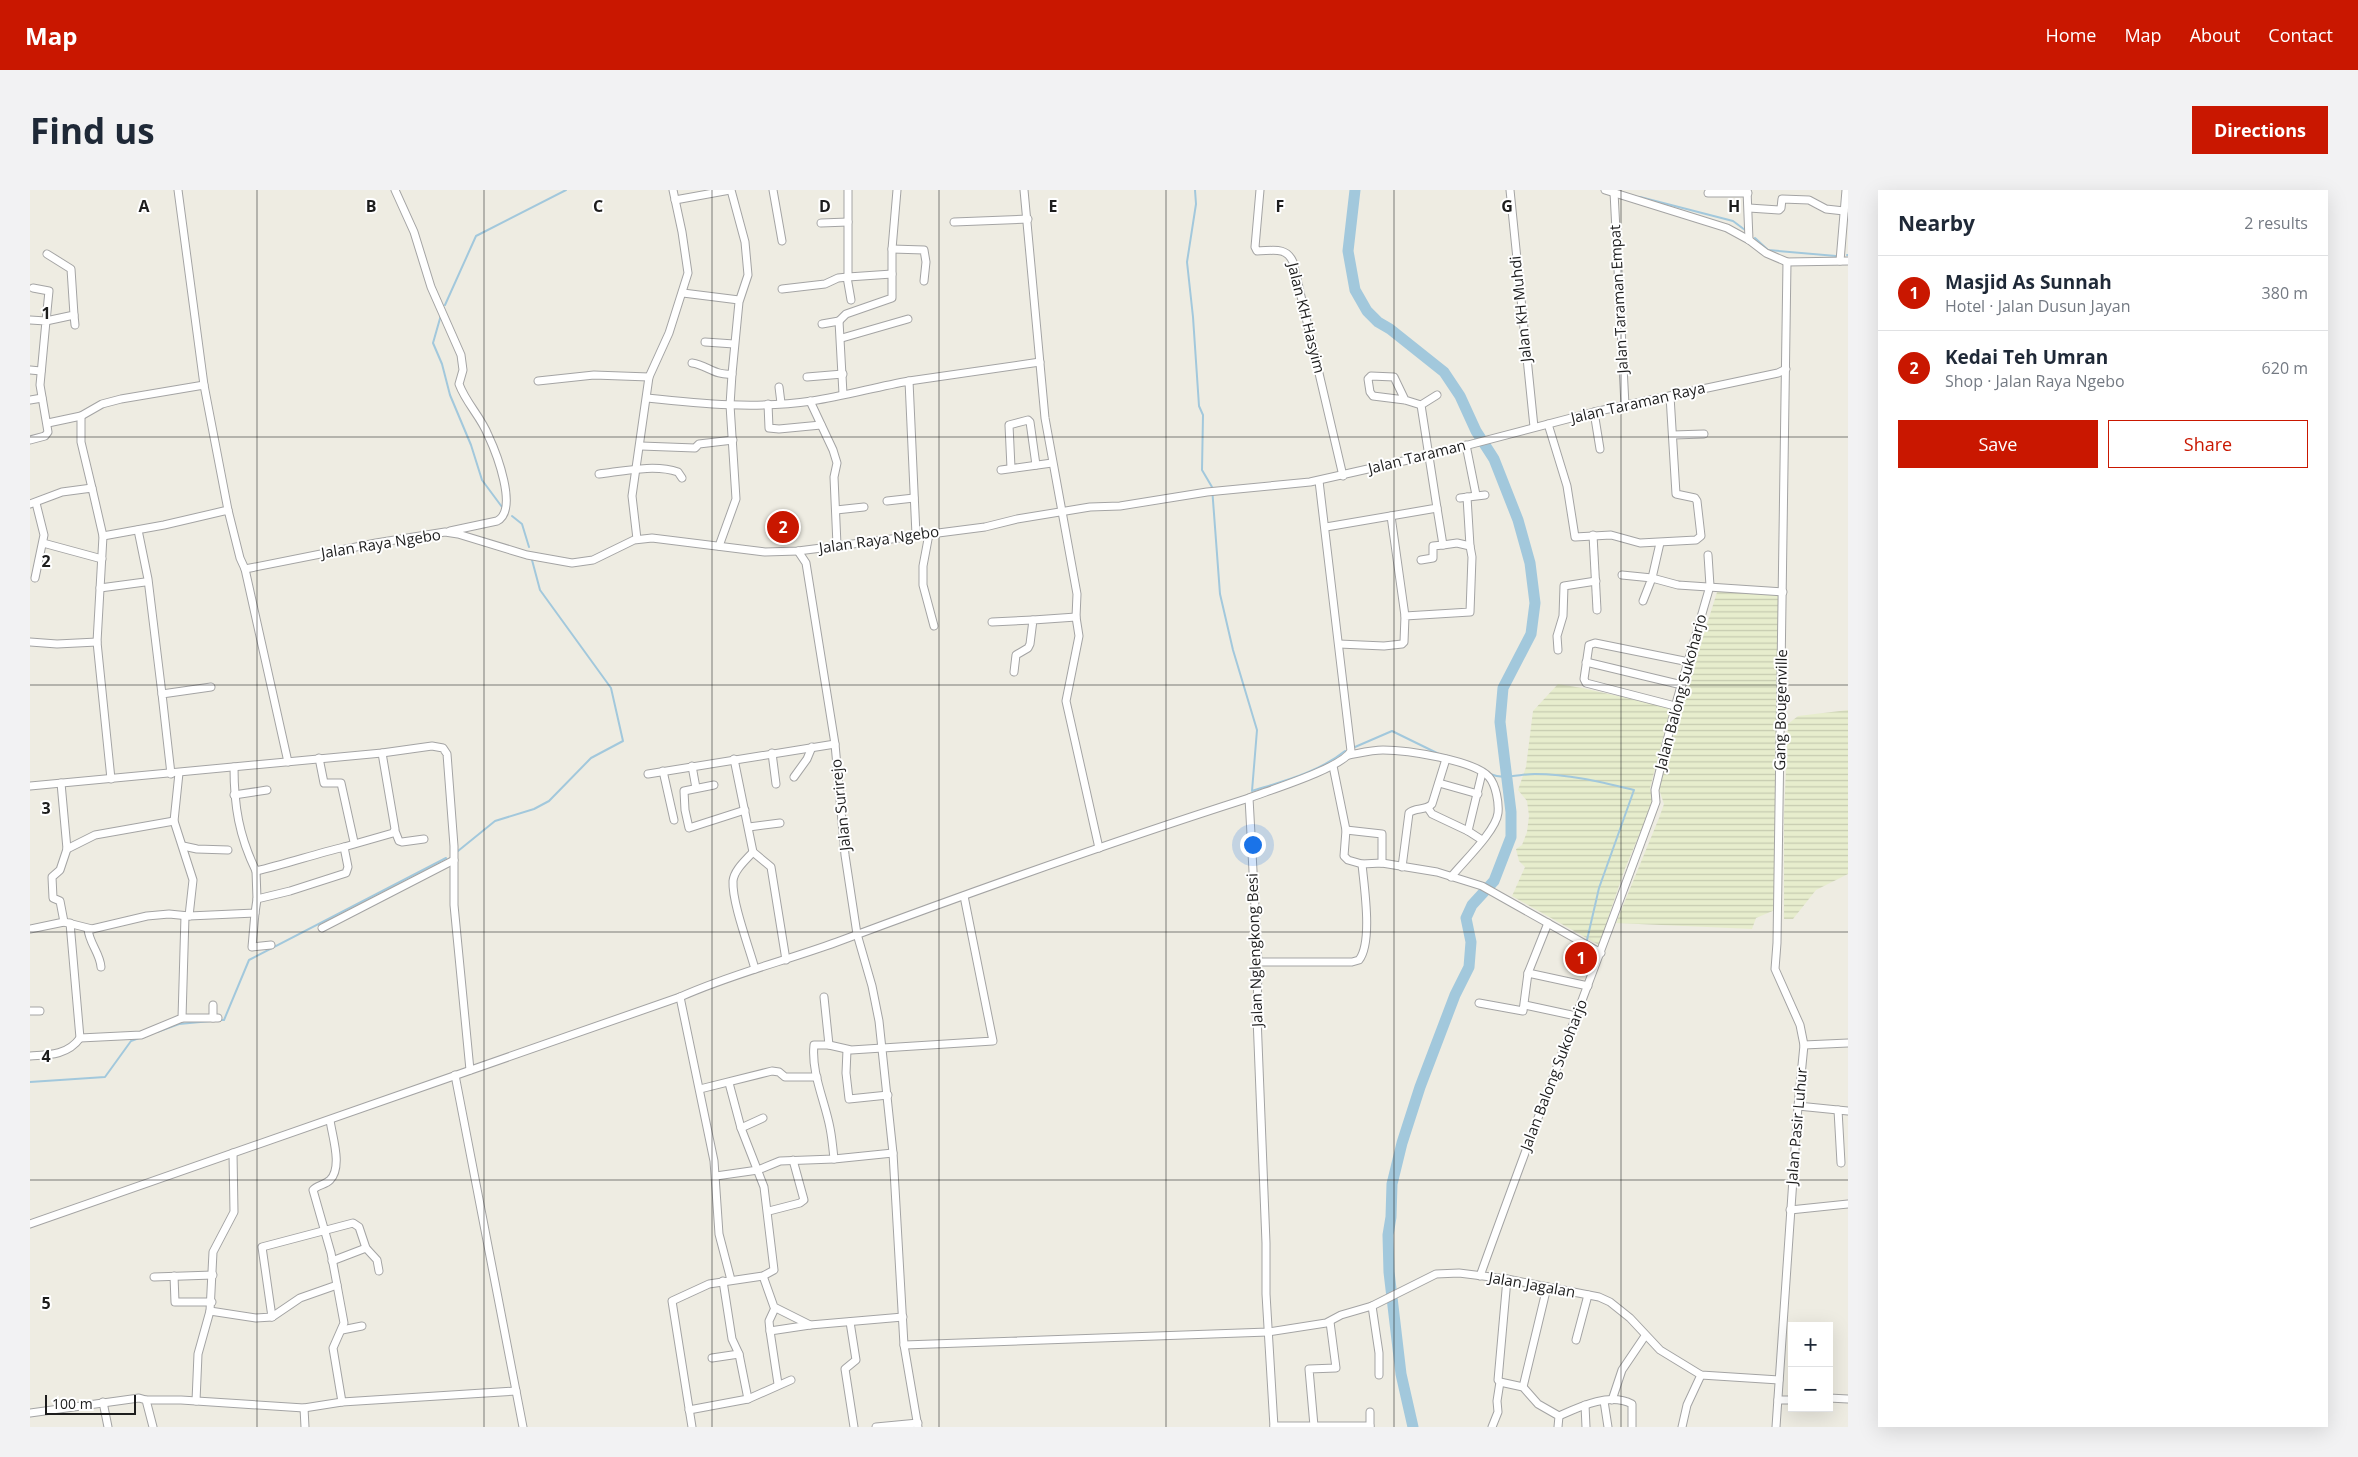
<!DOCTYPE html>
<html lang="en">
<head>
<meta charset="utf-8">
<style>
	body { margin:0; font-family:"Open Sans",sans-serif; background:#f2f2f3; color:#1f2937 }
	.controls { position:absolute; right:15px; bottom:15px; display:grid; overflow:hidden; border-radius:0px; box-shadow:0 5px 20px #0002 }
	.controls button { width:45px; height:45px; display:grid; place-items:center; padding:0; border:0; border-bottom:1px solid #e0e1e3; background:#fff; color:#1f2937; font:25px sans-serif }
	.scale { position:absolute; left:15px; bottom:12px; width:91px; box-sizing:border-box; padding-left:5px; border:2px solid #1d1d1d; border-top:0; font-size:14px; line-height:18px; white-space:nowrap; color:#1d1d1d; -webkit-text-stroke:4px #fff; paint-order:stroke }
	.you { position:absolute; left:1222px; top:654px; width:18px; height:18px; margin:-12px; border:4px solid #fff; border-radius:50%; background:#1a73e8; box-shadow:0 0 0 8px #1a73e833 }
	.badge { display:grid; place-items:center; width:32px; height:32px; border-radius:50%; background:#c91700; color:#fff; font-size:16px; font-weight:700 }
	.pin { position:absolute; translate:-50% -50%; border:2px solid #fff; box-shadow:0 1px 5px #0006 }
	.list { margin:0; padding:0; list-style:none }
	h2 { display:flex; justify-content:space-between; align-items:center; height:65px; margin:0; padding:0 20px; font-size:21px }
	h2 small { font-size:16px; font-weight:400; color:#747a83 }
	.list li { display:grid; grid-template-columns:32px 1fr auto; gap:15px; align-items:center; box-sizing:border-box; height:75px; padding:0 20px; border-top:1px solid #e0e1e3 }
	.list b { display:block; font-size:19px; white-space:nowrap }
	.list p { margin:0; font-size:16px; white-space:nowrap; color:#747a83 }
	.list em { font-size:16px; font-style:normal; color:#747a83 }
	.actions { display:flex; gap:10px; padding:15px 20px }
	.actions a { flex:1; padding:11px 0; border:1px solid #c91700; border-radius:0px; text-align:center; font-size:18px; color:#c91700 }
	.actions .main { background:#c91700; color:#fff }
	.map { position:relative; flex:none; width:1818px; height:1237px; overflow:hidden; border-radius:0px }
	header { display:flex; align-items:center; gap:30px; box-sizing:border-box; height:70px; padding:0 25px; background:#c91700; color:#fff }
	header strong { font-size:24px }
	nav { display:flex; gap:28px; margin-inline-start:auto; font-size:18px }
	.intro { display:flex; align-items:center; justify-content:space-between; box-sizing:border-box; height:120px; padding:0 30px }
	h1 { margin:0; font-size:35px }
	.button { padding:12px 22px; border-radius:0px; background:#c91700; color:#fff; font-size:18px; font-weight:700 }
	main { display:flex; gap:30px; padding:0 30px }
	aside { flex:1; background:#fff; border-radius:0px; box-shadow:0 5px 20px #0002 }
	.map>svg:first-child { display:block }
	.farmland { fill:url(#farmland-rules) }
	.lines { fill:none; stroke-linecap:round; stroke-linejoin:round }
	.stream { stroke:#a2c8dc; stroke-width:2 }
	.river { stroke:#a2c8dc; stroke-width:11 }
	.minor-casing { stroke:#a4a4a4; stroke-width:9 }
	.minor { stroke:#fff; stroke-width:7 }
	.grid { fill:none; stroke:#1d1d1d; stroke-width:1; stroke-opacity:0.55 }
	.labels { text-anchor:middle; stroke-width:4; stroke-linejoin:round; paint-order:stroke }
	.street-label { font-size:15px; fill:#1d1d1d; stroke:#fff }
	.grid-label { font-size:16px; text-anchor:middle; font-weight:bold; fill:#1d1d1d; stroke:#fff; stroke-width:4; stroke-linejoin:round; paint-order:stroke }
</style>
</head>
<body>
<header>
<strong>Map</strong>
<nav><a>Home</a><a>Map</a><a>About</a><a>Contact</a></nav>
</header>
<div class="intro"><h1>Find us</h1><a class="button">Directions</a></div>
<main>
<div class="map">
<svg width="1818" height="1237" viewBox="0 0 1818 1237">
	<defs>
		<pattern id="farmland-rules" width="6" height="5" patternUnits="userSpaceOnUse" patternTransform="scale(1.25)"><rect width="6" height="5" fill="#e7edcd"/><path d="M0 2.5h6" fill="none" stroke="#c6cbb0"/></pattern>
	</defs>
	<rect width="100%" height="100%" fill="#eeece2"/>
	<!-- farmland -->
	<g class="farmland">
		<path d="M1688,399l61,5 -4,316 -19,8 -4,11 -136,-6 43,-105 5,-14 -5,-15 13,-53z"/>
		<path d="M1528,494l24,4 89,20 -21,80 3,14 -29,69 -25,74 -87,-49 13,-29 -6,-6 -3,-12 6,-4 5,-13 2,-16 -2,-15 -9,-11 8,-23 7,-56z"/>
		<path d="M1818,520v164l-32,16 -23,29h-9v-104l4,-91 10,-8z"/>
	</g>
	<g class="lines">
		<!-- stream -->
		<g class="stream">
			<path d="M1165,0l1,14 -9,58 6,55 6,89 4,9 -1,55 10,17 8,107 13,56 24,80 -5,61c32,-10 67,-19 93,-40"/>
			<path d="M1610,7l93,24 12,9"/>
			<path d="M1725,48l13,12 68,6"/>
			<path d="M1817,65h1"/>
			<path d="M415,115l31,-69 90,-46"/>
			<path d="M411,125l-8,28 9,21 8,31 21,50 11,35 20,27"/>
			<path d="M482,326l10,8 7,23"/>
			<path d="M1325,557l37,-16 49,24"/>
			<path d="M1460,584c14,6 30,0 45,0 34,0 66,8 99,16l-35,98 -12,52"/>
			<path d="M428,661l37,-30 39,-12 15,-8 42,-43 32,-17 -12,-53 -71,-98 -8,-30"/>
			<path d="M189,830h5l25,-60 197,-102"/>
			<path d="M127,842l22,-8 32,-3"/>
			<path d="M0,892l75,-5 26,-36 8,-3"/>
		</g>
		<!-- river -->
		<path class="river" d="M1325,0l-7,61 7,39 12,21 11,11 12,7 54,43 16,24 16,35 18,28 24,61 12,43 5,40 -4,31 -28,54 -3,34 11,90v25l-17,44 -22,24 -6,13 5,24 -2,25 -14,28 -35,92 -18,56 -10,41 -1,33 -3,18 1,37 12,102 12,53"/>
		<!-- minor casing -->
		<g class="minor-casing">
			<g id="minor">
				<path d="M148,0l26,195"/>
				<path d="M365,0l19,42 17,55 30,68 2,15 -4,14c7,19 22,33 29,51 8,17 31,75 9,86l-47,10"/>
				<path d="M743,0l9,51"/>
				<path d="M818,0v87l44,-3"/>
				<path d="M994,0l21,228 32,176 -1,23 3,19 -13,65 33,147"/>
				<path d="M1230,0l-5,57 2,4c15,0 29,-5 36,11l50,214"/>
				<path d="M1480,0l24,237"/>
				<path d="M1575,0l122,38 22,12 17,13 21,9 61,-1"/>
				<path d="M1717,0l2,50"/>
				<path d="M1584,2l11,213"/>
				<path d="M1678,3h40"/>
				<path d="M645,10l55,-10"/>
				<path d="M1719,18l30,2 2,-2 1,-9 27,1 17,9 18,2"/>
				<path d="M924,32l74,-3"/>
				<path d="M791,33l27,-1"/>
				<path d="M862,59l32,1 2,12 -2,19"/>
				<path d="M1810,71l6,-71"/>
				<path d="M817,87l4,23"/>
				<path d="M3,98l16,3 -3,30 28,-6 -3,-46 -24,-15"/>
				<path d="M752,99l43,-5 13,-6 10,-1"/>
				<path d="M653,103l56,7"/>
				<path d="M44,125l1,10"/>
				<path d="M0,130l16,1 -6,64 8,47 -3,4 -15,4"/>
				<path d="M809,131l7,-7 46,-16v-49l5,-59"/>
				<path d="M792,134l17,-3 4,73"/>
				<path d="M812,148l66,-19"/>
				<path d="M675,152l29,2"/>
				<path d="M662,173c15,2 23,13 40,11"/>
				<path d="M0,180l11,1"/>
				<path d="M777,187l36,-3"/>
				<path d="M508,191l56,-6 55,2"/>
				<path d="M879,191l131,-19"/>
				<path d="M749,197l2,16"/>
				<path d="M617,208c55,6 110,11 165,3 32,-5 64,-14 97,-20l7,154"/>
				<path d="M0,210l12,-2"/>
				<path d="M1375,210l-11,-23 -23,-1 -3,3 2,13 3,4 32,4 16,5"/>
				<path d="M780,211l23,49 4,13 -3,14 3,68"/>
				<path d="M738,214l1,24 10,1 42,-4"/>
				<path d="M1564,222l6,37"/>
				<path d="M51,226v26l11,46"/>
				<path d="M18,233l33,-7 21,-12 19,-5 83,-14 24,125"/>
				<path d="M1518,234l19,62 8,51 36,-2 29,8 56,-3 5,-4 -4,-35 -2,-3 -19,-4 -6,-98"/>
				<path d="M1643,245l31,-1"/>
				<path d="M1436,255l10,50"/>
				<path d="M611,256l54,2 4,-4 34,-4"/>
				<path d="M981,278l-2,-43 19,-5 2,2 6,43"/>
				<path d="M971,280l51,-7"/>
				<path d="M569,284c25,-3 56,-10 79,-2l4,6"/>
				<path d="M1437,307l3,49"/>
				<path d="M1430,308l25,-3"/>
				<path d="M857,311l27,-3"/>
				<path d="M0,314l32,-12 30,-4 11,48 61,-11 64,-15 12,48 5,11 43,193"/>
				<path d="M806,320l28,-3"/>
				<path d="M1361,326l14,100"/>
				<path d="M1296,337l111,-19 -16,-103 16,-10"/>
				<path d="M108,340l10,49 14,115"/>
				<path d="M899,344l-6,32v19l11,41"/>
				<path d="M1563,345l4,75"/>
				<path d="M73,346l-6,106 14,137"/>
				<path d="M607,349l-5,-43 17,-119 20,-44 19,-60 -6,-41 -9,-42"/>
				<path d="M13,353l59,16"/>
				<path d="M1630,353l-8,35 26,7 105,7"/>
				<path d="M689,356l17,-47 -6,-94 2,-31 7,-72 9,-27 -3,-33 -14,-52"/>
				<path d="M768,361l8,12 29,181 10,111 12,79 15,52 7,35 14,132 11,192 14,82"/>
				<path d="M1391,370l12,-2v-12l10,-1 -6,-37"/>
				<path d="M215,379l131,-26 69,-11 13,2 69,21 45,8 21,-3 41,-20 18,-2 113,14 33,-1 187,-24 32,-8 73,-12 30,-1 87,-14 103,-10 120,-27 164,-43 184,-39 8,-4"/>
				<path d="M1592,385l30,3 -9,23"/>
				<path d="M5,388l9,-43 -8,-32"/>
				<path d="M70,398l45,-6"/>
				<path d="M962,432l41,-2"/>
				<path d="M0,452l27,2 40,-2"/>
				<path d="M1309,454l45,2 18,-2 2,-2 1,-26 65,-4 2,-55 -2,-11 -13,-3 -14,2"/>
				<path d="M1528,460l-1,-14 6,-20 1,-30 32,-5"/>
				<path d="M1556,472l96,23"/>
				<path d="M984,482l2,-17 12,-7 2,-4 3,-24 43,-3"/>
				<path d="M1645,516l-89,-23 -2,-4 5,-34 6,-2 94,19"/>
				<path d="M742,563l4,31"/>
				<path d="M1319,565c11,-2 23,-5 34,-5 23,0 91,10 106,27 7,8 10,26 9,36 -2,18 -35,49 -47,64"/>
				<path d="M289,568l5,25h17l13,59"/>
				<path d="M704,569l19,93 18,15 15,93"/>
				<path d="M662,576l4,22"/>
				<path d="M1303,576l13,64 -2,26 4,4 14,4 20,-1 55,9 45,14 119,67"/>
				<path d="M204,577c0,39 5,69 22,104 30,-7 59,-17 88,-24"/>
				<path d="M633,581l11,49"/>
				<path d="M141,584l-9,-80 49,-7"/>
				<path d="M618,584l187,-30"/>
				<path d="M764,587l13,-18 5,-12"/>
				<path d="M31,593l6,66 -7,21 -8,7 1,21 7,3 4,21"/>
				<path d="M1409,593l39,11"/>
				<path d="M684,595l-30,6 1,19 4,18 56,-18"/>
				<path d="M0,596l352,-33 50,-7 11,2 4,6 7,92v59l16,165"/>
				<path d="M204,605l33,-5"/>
				<path d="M1398,618l4,6 36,17 14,9"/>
				<path d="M719,637l31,-4"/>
				<path d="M1316,640l36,4v29"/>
				<path d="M365,641l4,10 3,1 22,-3"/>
				<path d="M1438,641l14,-58"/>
				<path d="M153,656l14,3 31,1"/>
				<path d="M37,659l28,-14 79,-14"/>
				<path d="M723,662c-7,8 -19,18 -20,29 -1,22 16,66 22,88"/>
				<path d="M1372,677l7,-54c6,-6 17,-2 23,-9l14,-45"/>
				<path d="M226,681l1,28"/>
				<path d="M225,723l-3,34 19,-2"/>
				<path d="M159,726l66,-3 2,-14 33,-8 56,-18 2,-6 -4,-20 49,-14 2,-4 -13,-76"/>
				<path d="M40,733l10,115 61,-3 41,-17 3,-102"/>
				<path d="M292,738l132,-68"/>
				<path d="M0,739l34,-7 28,7 55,-13 22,-2 20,2 4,-36 -19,-59 5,-48"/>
				<path d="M58,739c1,14 12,24 13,38"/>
				<path d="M1228,772h94l7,-2c14,-18 5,-74 3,-96"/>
				<path d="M1498,783l60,13"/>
				<path d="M650,807l34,164 5,73 12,46"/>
				<path d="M794,807l5,48h-15c-3,28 11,56 16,83 2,10 3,21 4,31"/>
				<path d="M1449,813l44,8 5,-38 20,-50"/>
				<path d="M1495,815l51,11"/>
				<path d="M0,821h10"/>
				<path d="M152,828h36"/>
				<path d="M183,828v-13"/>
				<path d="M799,855l22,5 142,-9 -29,-145"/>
				<path d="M1774,855l44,-2"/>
				<path d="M817,860l-1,23 3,26 39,-4"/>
				<path d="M0,866c19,-1 38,-1 50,-18"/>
				<path d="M425,885l68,352"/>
				<path d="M670,899l72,-18 7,1 6,5h32"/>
				<path d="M1768,916l50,5"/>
				<path d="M1808,920l3,53"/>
				<path d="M711,938l22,-10"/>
				<path d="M686,986l42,-6 22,-9 54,-2 59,-6"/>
				<path d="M1760,1020l58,-6"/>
				<path d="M739,1021l31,-8 4,-3 -11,-40"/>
				<path d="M0,1034l650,-227c51,-23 105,-36 157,-55 137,-51 274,-100 412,-144"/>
				<path d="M302,1071l34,-13 11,12 2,11"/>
				<path d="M144,1086l1,26h37"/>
				<path d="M733,1086l11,31 36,18 93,-8"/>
				<path d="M1450,1086c57,-159 118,-316 176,-474l-1,-12 22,-90 33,-114 -2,-31"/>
				<path d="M124,1087l59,-2"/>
				<path d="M693,1091l9,58 7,15 9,45"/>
				<path d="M307,1095l7,38 -11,25 9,54"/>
				<path d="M1342,1116l7,47v22"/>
				<path d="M180,1121l3,-59 21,-40 -1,-59"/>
				<path d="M242,1127l28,-19 37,-13 -6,-32 -18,-63c4,-5 12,-5 17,-10 13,-13 2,-44 0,-60"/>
				<path d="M820,1132l6,38 -11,9 9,58"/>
				<path d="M312,1140l20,-4"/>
				<path d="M740,1141l-1,-10 6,-13"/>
				<path d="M1546,1150l12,-45"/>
				<path d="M874,1155l364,-13 58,-9 15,-8 31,-9 64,-32 23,-1 48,6 92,18 11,5 20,16 30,32 41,25 78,5"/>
				<path d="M682,1168l27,-4"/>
				<path d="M1470,1192l23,5 15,17 21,12 -1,11"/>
				<path d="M748,1194l-8,-53 40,-6"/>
				<path d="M1493,1197l24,-100"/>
				<path d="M1799,1208l19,1"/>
				<path d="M116,1210h35l123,8 38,-6 174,-11"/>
				<path d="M1582,1210l10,-30 23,-34"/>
				<path d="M1748,1210h14"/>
				<path d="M166,1211l2,-47 12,-43 46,7 16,-1 -10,-70 91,-24 6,4 7,21"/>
				<path d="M1574,1211l4,26"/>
				<path d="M73,1212l5,25"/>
				<path d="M1555,1215l1,22"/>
				<path d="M274,1218l1,19"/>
				<path d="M659,1220l59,-11 43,-19"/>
				<path d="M0,1223l109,-15 7,2 7,27"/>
				<path d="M1529,1226c20,-9 50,-24 73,-12v23"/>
				<path d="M1244,1236h96"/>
				<path d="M1284,1236l-5,-57 27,-1 -6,-46"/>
				<path d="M662,1237l-20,-126 37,-17 54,-8 11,-6 -10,-83 -23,-59 -12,-45"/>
				<path d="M846,1237l42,-4"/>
				<path d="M1244,1237l-8,-133v-51l-9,-226 1,-55 -9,-164c21,-8 93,-30 102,-47l-32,-270"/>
				<path d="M1340,1237v-15"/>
				<path d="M1462,1237l6,-15 -1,-11 3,-19 -2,-2 9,-101"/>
				<path d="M1652,1237l5,-22 14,-30"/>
				<path d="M1746,1237l22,-321 6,-61 -4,-20 -25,-56 2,-26 10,-681"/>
			</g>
		</g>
		<!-- minor -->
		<use href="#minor" class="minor"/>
	</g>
	<!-- grid -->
	<path class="grid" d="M227,0v1237M454,0v1237M682,0v1237M909,0v1237M1136,0v1237M1364,0v1237M1591,0v1237M0,247h1818M0,495h1818M0,742h1818M0,990h1818"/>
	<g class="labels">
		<!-- street labels -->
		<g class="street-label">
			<text transform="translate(1589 109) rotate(-93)" y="5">Jalan Taraman Empat</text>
			<text transform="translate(1491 119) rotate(-96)" y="5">Jalan KH Muhdi</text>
			<text transform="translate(1276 128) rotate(76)" y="5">Jalan KH Hasyim</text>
			<text transform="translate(1608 213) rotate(-13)" y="5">Jalan Taraman Raya</text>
			<text transform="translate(1387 267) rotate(-14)" y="5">Jalan Taraman</text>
			<text transform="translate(849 350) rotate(-8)" y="5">Jalan Raya Ngebo</text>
			<text transform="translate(351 354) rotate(-9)" y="5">Jalan Raya Ngebo</text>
			<text transform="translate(1651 502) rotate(-75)" y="5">Jalan Balong Sukoharjo</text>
			<text transform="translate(1751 520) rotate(-89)" y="5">Gang Bougenville</text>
			<text transform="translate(811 615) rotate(-96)" y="5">Jalan Surirejo</text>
			<text transform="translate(1225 760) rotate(-92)" y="5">Jalan Nglengkong Besi</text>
			<text transform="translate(1524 885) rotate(-69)" y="5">Jalan Balong Sukoharjo</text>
			<text transform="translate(1767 936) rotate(-85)" y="5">Jalan Pasir Luhur</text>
			<text transform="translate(1502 1095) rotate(10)" y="5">Jalan Jagalan</text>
		</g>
	</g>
	<g class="grid-label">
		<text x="114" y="22">A</text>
		<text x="341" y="22">B</text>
		<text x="568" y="22">C</text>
		<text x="795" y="22">D</text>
		<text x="1023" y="22">E</text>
		<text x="1250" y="22">F</text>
		<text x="1477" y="22">G</text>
		<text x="1704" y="22">H</text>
		<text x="16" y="129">1</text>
		<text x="16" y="377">2</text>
		<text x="16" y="624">3</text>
		<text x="16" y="872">4</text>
		<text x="16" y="1119">5</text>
	</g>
</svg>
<div class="controls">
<button>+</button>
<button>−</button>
</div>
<div class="scale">100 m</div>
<div class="you"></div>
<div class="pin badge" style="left:1551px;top:768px">1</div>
<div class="pin badge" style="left:753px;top:337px">2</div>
</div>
<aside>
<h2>Nearby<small>2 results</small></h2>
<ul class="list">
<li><span class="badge">1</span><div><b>Masjid As Sunnah</b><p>Hotel · Jalan Dusun Jayan</p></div><em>380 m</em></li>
<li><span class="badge">2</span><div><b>Kedai Teh Umran</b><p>Shop · Jalan Raya Ngebo</p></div><em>620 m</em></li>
</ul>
<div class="actions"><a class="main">Save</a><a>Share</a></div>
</aside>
</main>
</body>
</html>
